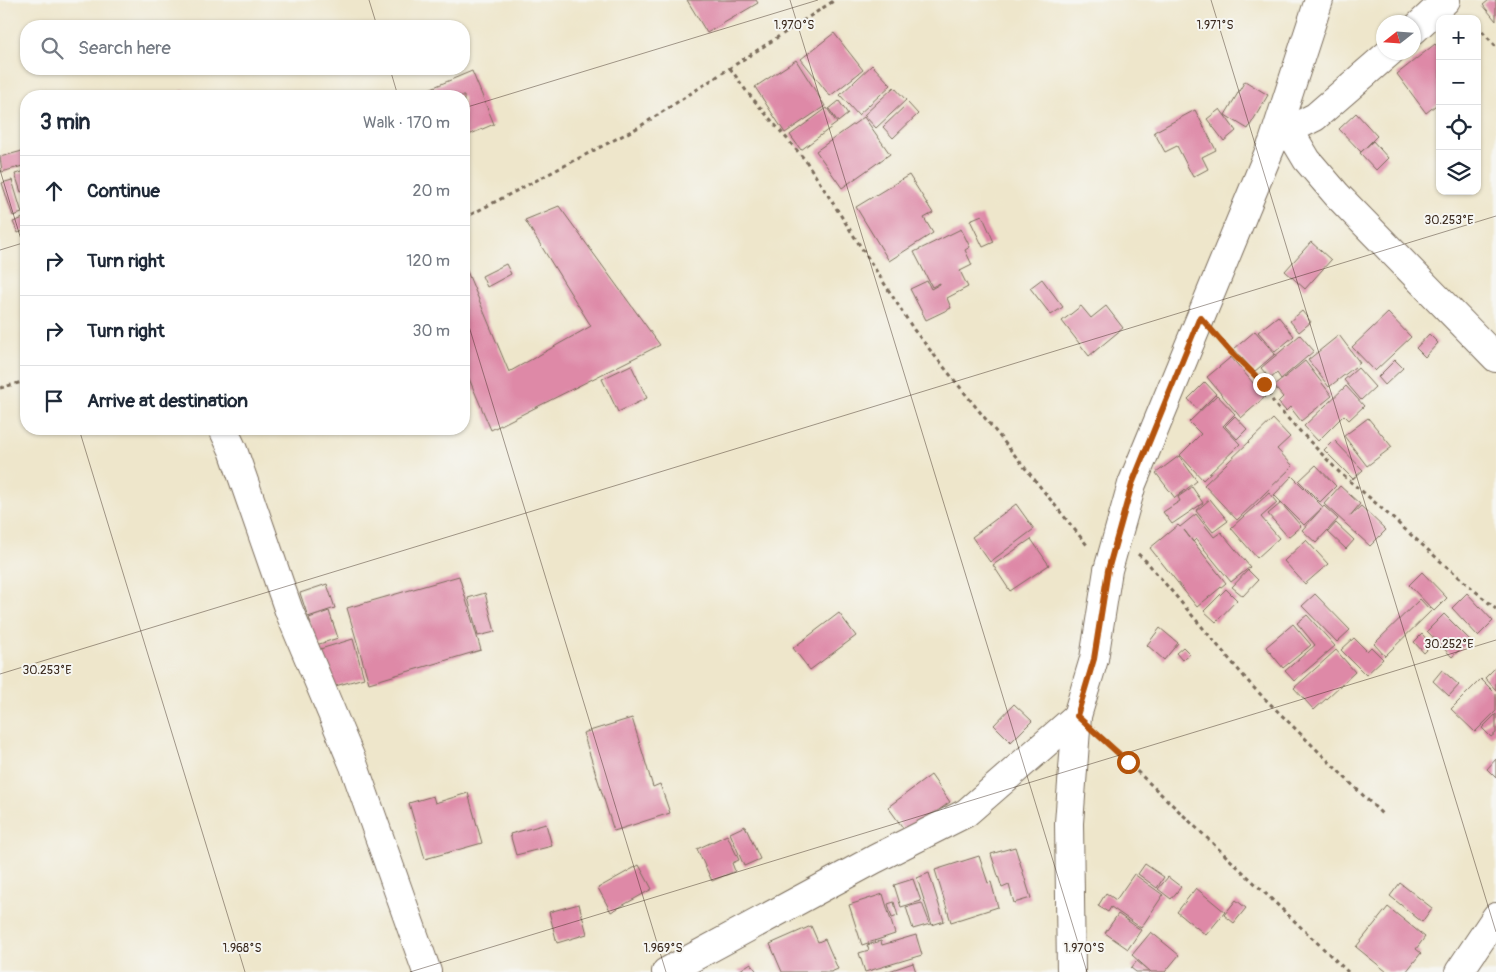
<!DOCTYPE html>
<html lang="en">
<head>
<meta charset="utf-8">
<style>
	body { margin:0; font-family:Pangolin,sans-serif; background:#f2f2f3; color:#1f2937 }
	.controls { position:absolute; right:15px; top:15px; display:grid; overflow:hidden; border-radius:10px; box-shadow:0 1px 4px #0004 }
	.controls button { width:45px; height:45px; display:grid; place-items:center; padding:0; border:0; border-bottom:1px solid #e0e1e3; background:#fff; color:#1f2937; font:25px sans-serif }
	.compass { position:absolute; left:1376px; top:15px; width:45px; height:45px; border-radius:50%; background:#fff; box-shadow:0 1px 4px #0004; rotate:253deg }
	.stop { position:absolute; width:15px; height:15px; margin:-11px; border:4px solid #b45309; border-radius:50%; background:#fff }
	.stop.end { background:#b45309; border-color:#fff; box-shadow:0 1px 5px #0008 }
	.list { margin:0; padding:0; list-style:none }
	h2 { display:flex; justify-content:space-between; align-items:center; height:65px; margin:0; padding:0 20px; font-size:21px }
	h2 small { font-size:16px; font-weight:400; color:#747a83 }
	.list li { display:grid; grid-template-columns:32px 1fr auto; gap:15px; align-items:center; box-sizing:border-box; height:70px; padding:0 20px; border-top:1px solid #e0e1e3 }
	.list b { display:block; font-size:19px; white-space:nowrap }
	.list em { font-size:16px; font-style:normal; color:#747a83 }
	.icon { flex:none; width:28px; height:28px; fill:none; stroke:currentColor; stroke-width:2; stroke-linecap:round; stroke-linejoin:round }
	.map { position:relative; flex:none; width:1496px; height:972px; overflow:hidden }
	.search { position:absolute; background:#fff; box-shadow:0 1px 4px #0004; left:20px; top:20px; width:450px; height:55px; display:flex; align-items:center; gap:12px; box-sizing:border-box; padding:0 18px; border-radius:20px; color:#747a83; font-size:19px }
	.panel { position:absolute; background:#fff; box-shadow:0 1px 4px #0004; left:20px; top:90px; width:450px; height:345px; border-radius:20px }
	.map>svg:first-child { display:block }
	.building { fill:#de89a7 }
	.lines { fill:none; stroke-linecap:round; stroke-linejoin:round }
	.minor-casing { stroke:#7a6c5b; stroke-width:30 }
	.major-casing { stroke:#7a6c5b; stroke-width:30 }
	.path { stroke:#7a6c5b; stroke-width:3; stroke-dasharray:4 4; stroke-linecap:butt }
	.minor { stroke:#fff; stroke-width:28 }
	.major { stroke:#fff; stroke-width:28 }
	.route { stroke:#b45309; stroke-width:6 }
	.ticks { fill:none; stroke:#3b2a1e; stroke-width:1; stroke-opacity:0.45 }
	.ticks-label { font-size:12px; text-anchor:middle; fill:#3b2a1e; stroke:#f6f6f2; stroke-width:4; stroke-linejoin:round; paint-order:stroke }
</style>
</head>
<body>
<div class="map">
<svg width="1496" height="972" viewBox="0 0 1496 972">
	<rect width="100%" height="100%" fill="#f6f6f2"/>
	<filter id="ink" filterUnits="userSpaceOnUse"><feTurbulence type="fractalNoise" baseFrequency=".02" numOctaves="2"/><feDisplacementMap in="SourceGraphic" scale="10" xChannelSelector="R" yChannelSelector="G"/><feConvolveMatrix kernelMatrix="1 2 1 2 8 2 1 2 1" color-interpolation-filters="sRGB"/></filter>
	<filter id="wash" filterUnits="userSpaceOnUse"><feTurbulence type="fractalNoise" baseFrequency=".0096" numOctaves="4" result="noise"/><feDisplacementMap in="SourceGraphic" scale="20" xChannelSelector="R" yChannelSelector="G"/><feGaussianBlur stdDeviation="1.12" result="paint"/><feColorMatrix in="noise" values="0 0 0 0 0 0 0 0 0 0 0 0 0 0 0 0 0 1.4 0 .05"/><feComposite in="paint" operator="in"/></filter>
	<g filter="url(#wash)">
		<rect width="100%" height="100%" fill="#eee6cb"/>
		<g id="blocks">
			<!-- building -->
			<g class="building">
				<path d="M687,0h69l2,3 -51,30z"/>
				<path d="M1489,0h7v21l-13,-16z"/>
				<path d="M834,33l29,37 -33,26 -29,-37z"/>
				<path d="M1435,44l5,6v52l-14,11 -29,-39z"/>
				<path d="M796,60l29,46 -40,27 -30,-46z"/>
				<path d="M872,65l19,20 -33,30 -18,-20z"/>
				<path d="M472,71l22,53 -30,13v-41h-41l-1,-4z"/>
				<path d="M1245,81l23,14 -20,34 -23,-14z"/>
				<path d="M894,87l12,13 -30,28 -12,-13z"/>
				<path d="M184,90l3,6h-18z"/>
				<path d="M839,101l9,13 -10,8 -9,-13z"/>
				<path d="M908,103l10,11 -25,24 -10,-11z"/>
				<path d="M827,108l10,15 -36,27 -11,-15z"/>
				<path d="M1220,109l16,22 -12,10 -17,-22z"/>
				<path d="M1195,110l21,40 -14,7 6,12 -15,8 -16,-31 -12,6 -11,-20z"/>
				<path d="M1356,113l21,23 -16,16 -22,-23z"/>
				<path d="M864,117l26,37 -48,34 -26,-37z"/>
				<path d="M1373,141l15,17 -12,12 -16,-17z"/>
				<path d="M26,150v15l-24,7 -2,-15z"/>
				<path d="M26,171v19l-5,2 -6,-18z"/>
				<path d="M909,175l24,38 -9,5 9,15 -44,28 -33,-54z"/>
				<path d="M12,180l10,33 -9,3 -11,-33z"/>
				<path d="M559,206l101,139 -169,85 -27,-63v-103l45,108 82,-46 -66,-106z"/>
				<path d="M982,215l12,27 -11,5 -13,-27z"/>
				<path d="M26,217v13l-8,3 -5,-11z"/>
				<path d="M961,229l9,18 -5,3 7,15 -12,6 8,16 -21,11 4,10 -25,12 -16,-31 17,-8 4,8 9,-5v-1l-8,4 -18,-35z"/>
				<path d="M1311,242l20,18 -26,29 -20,-18z"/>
				<path d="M506,264l5,10 -24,13 -5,-11z"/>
				<path d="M1042,279l21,28 -12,8 -21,-27z"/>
				<path d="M1081,306l10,12 15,-12 17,22 -34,28 -27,-35z"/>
				<path d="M1302,311l9,11 -12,10 -9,-11z"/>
				<path d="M1388,313l23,24 -36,34 -23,-24z"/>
				<path d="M1278,316l16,20 -19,16 -17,-20z"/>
				<path d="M1255,331l20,23 -21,18 -20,-23z"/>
				<path d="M1429,334l9,9 -13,14 -9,-9z"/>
				<path d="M1300,335l14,16 -33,28 -4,-6 -7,6 -9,-11z"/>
				<path d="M1339,335l21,28 -31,24 -21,-27z"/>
				<path d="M1231,357l34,40 -24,21 -34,-41z"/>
				<path d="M1395,360l8,8 -18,17 -7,-8z"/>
				<path d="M1305,361l27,35 -31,25 -11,-14 -4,4 -8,-9 5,-5 -9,-11z"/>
				<path d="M631,365l16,33 -29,14 -16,-33z"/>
				<path d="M1358,368l17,19 -14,13 -17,-20z"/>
				<path d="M1205,382l11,12 -17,17 -11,-12z"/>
				<path d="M1346,386l18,20 -15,14 -5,-5 -26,26 -14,-15z"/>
				<path d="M1217,395l18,19 -12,12 17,18 -37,36 -23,-25 21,-21 -12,-12z"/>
				<path d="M1235,416l12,13 -10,10 -12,-13z"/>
				<path d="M1368,418l24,29 -25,19 -23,-30z"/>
				<path d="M1273,419l17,18 -13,12 16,17 -56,54 -33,-35z"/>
				<path d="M1334,440l29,30 -10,9 -29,-29z"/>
				<path d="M1179,456l18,25 -22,17 -19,-25z"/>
				<path d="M1316,465l20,21 -16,16 -21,-21z"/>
				<path d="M1292,476l31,31 -19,18 -30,-30z"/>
				<path d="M1340,486l20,18 -11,13 12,-11 25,24 -16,16 -46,-42z"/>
				<path d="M1192,487l11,16 -31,21 -9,-12 17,-11 -2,-4z"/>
				<path d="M1269,493l8,10 -16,14 18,21 -22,20 -26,-30z"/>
				<path d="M1210,499l18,22 -15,11 -17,-21z"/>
				<path d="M1281,503l20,23 -13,11 -20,-23z"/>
				<path d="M1016,504l18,25 -44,33 -18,-25z"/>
				<path d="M1324,506l14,13 -22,24 -14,-13z"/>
				<path d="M1196,514l18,23 7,-5 29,35 -19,15 -35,-43 -3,3 -9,-12 42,53 -29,24 -47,-59 28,-23 2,2z"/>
				<path d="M1336,523l18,17 -8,9 -18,-17z"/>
				<path d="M1031,539l18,26 -39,26 -17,-26z"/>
				<path d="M1306,540l22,24 -23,20 -21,-23z"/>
				<path d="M1248,570l10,10 -15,16 -11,-9z"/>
				<path d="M1422,572l25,26 -13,13 -25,-26z"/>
				<path d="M459,576l22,74 -112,33 -22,-75z"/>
				<path d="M327,584l8,24 -27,9 -8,-24z"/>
				<path d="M1226,589l11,11 -21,22 -12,-11z"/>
				<path d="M485,593l10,39 -17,4 -10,-38z"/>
				<path d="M1467,593l26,28 -15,15 -26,-28z"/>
				<path d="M1315,594l35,36 -13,12 -35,-36z"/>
				<path d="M1420,599l11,12 -46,45 -11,-12z"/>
				<path d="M329,611l9,27 -28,9 -7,-19 8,-3 -2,-7z"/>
				<path d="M839,613l17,23 -46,34 -17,-22z"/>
				<path d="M1444,614l26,26 -18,17 -25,-26z"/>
				<path d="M1307,615l28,31 -41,35 -9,-10 30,-26 -18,-22z"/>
				<path d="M1293,624l18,21 -28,23 -17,-21z"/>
				<path d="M1160,628l18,15 -14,17 -17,-15z"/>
				<path d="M1422,634l10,11 -8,8 -10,-11z"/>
				<path d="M1354,638l13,13 4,-4 12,12 -17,16 -25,-25z"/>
				<path d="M353,639l11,39 -36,10 -11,-38z"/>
				<path d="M1183,647l7,7 -8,6 -6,-7z"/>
				<path d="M1336,650l19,22 -41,38 -20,-22z"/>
				<path d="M1496,667v23l-11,-12z"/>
				<path d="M1442,670l17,15 -10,11 -16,-15z"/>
				<path d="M1481,679l15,15v17l-21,21 -24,-23z"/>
				<path d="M1014,704l18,17 -21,21 -17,-17z"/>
				<path d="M1496,714v19l-5,4 -9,-9z"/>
				<path d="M632,718l21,69 7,-3 10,29 -56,18 -31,-98z"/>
				<path d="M1496,759v19l-9,-9z"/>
				<path d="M931,775l19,27 -15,11 4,5 -28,21 -23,-32z"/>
				<path d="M468,793l14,50 -57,16 -16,-56 24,-7 2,7z"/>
				<path d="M546,824l6,22 -36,9 -6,-21z"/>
				<path d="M745,826l15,33 -16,7 -14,-33z"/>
				<path d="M727,835l12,25 -7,3 3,8 -23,10 -15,-32z"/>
				<path d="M1015,847l16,51 -17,5 -5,-18 -7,3 -11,-34z"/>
				<path d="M979,856l9,27 3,-1 7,25 -47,15 -16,-52z"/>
				<path d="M1145,864l19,13 -7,11 -19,-14z"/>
				<path d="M639,865l13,24 -41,23 -13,-24z"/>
				<path d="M929,873l15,48 -12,4 -15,-47z"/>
				<path d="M1134,874l29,21 -22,33 -30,-21 -3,5 -10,-6 8,-13 10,7z"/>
				<path d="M1168,877l13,10 -10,12 -13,-10z"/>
				<path d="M913,879l8,22 -20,6 -7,-22z"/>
				<path d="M1400,883l32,25 -10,14 -32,-26z"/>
				<path d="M1196,888l29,24 -19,23 -29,-23z"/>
				<path d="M883,894l12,40 -33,11 -13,-40z"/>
				<path d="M1236,900l10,8 -12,15 -10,-8z"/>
				<path d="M894,902l4,14 -6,2 -4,-14z"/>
				<path d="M922,903l8,21 -17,5 -7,-22z"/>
				<path d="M579,904l8,30 -30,9 -8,-31z"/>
				<path d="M1388,907l37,30 -9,12 5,4 -15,19h-19l-31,-25z"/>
				<path d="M1118,914l23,16 -13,19 -23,-16z"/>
				<path d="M811,926l7,16 7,-3 13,30 -7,3h-49l-12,-28z"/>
				<path d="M1151,932l28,23 -14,17h-14l-19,-17z"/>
				<path d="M916,935l6,20 -57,17 -6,-19 10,-3 -2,-5 14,-4 1,4z"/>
				<path d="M1137,961l13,11h-14l-5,-4z"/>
				<path d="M751,963l6,9h-20z"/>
				<path d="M913,963l3,9h-30z"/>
			</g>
		</g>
	</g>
	<g filter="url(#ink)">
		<use href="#blocks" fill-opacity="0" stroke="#7a6c5b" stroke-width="1"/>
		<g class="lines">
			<!-- minor casing -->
			<g class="minor-casing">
				<g id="minor">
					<path d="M1414,30l32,-30"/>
					<path d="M1289,130l18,30 30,35 159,163"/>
					<path d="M1274,141l15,-11 26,-13 75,-65"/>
					<path d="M223,429l10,21 56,161 65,155 73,206"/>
					<path d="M666,972l209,-113 91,-46 111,-97"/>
					<path d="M1459,972l37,-55"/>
				</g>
			</g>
			<!-- major casing -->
			<g class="major-casing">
				<path id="major" d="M1071,972l-2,-149 8,-107 17,-57 14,-89 24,-86 141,-342 46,-142"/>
			</g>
			<!-- path -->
			<g class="path">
				<path d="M1477,25l19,22"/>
				<path d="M730,68l17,24 59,69 108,169 173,215"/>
				<path d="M464,218l175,-91 196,-127"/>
				<path d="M1220,340l10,11 34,33 11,21 65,68 30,25 68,61 58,50"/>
				<path d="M0,388l26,-7"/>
				<path d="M1138,554l8,7 107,126 129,127"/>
				<path d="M1102,738l246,234"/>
			</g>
			<!-- minor -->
			<use href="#minor" class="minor"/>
			<!-- major -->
			<use href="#major" class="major"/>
		</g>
	</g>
	<g class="lines" filter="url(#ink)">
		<!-- route -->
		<path class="route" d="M1128,762l-51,-46 17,-57 14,-89 24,-86 68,-167 30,34 34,33"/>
	</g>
	<!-- ticks -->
	<path class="ticks" d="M369,0l8,26M790,0l297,972M1211,0l285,932M390,69l8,27M464,108l354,-108M0,170l26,86M0,250l26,-8M464,310l202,662M79,429l166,543M0,674l1496,-458M410,972l1086,-332"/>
	<g class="ticks-label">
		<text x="794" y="29">1.970°S</text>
		<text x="1215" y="29">1.971°S</text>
		<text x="1449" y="224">30.253°E</text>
		<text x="1449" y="648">30.252°E</text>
		<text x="47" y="674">30.253°E</text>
		<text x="242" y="952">1.968°S</text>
		<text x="663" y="952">1.969°S</text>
		<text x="1084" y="952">1.970°S</text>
	</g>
</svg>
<div class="controls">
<button>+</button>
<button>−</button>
<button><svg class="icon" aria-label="locate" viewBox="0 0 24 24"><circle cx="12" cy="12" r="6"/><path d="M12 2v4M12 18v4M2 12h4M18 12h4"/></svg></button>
<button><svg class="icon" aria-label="layers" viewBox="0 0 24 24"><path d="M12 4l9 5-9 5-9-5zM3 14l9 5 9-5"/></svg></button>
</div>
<svg class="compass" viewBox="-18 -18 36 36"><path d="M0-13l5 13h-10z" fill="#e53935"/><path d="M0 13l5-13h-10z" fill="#747a83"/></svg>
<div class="stop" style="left:1128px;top:762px"></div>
<div class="stop end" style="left:1264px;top:384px"></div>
<div class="search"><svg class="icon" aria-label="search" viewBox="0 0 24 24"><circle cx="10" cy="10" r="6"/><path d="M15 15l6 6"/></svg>Search here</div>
<section class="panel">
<h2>3 min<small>Walk · 170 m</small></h2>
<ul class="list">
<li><svg class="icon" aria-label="ahead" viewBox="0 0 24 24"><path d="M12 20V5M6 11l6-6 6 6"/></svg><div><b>Continue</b></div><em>20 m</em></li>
<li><svg class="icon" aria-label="right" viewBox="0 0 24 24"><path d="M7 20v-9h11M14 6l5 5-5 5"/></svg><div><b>Turn right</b></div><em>120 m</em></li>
<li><svg class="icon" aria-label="right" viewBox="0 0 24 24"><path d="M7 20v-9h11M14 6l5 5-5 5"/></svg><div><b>Turn right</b></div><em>30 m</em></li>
<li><svg class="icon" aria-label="arrive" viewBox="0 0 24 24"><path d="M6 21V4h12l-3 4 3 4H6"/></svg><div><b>Arrive at destination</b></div></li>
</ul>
</section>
</div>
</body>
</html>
